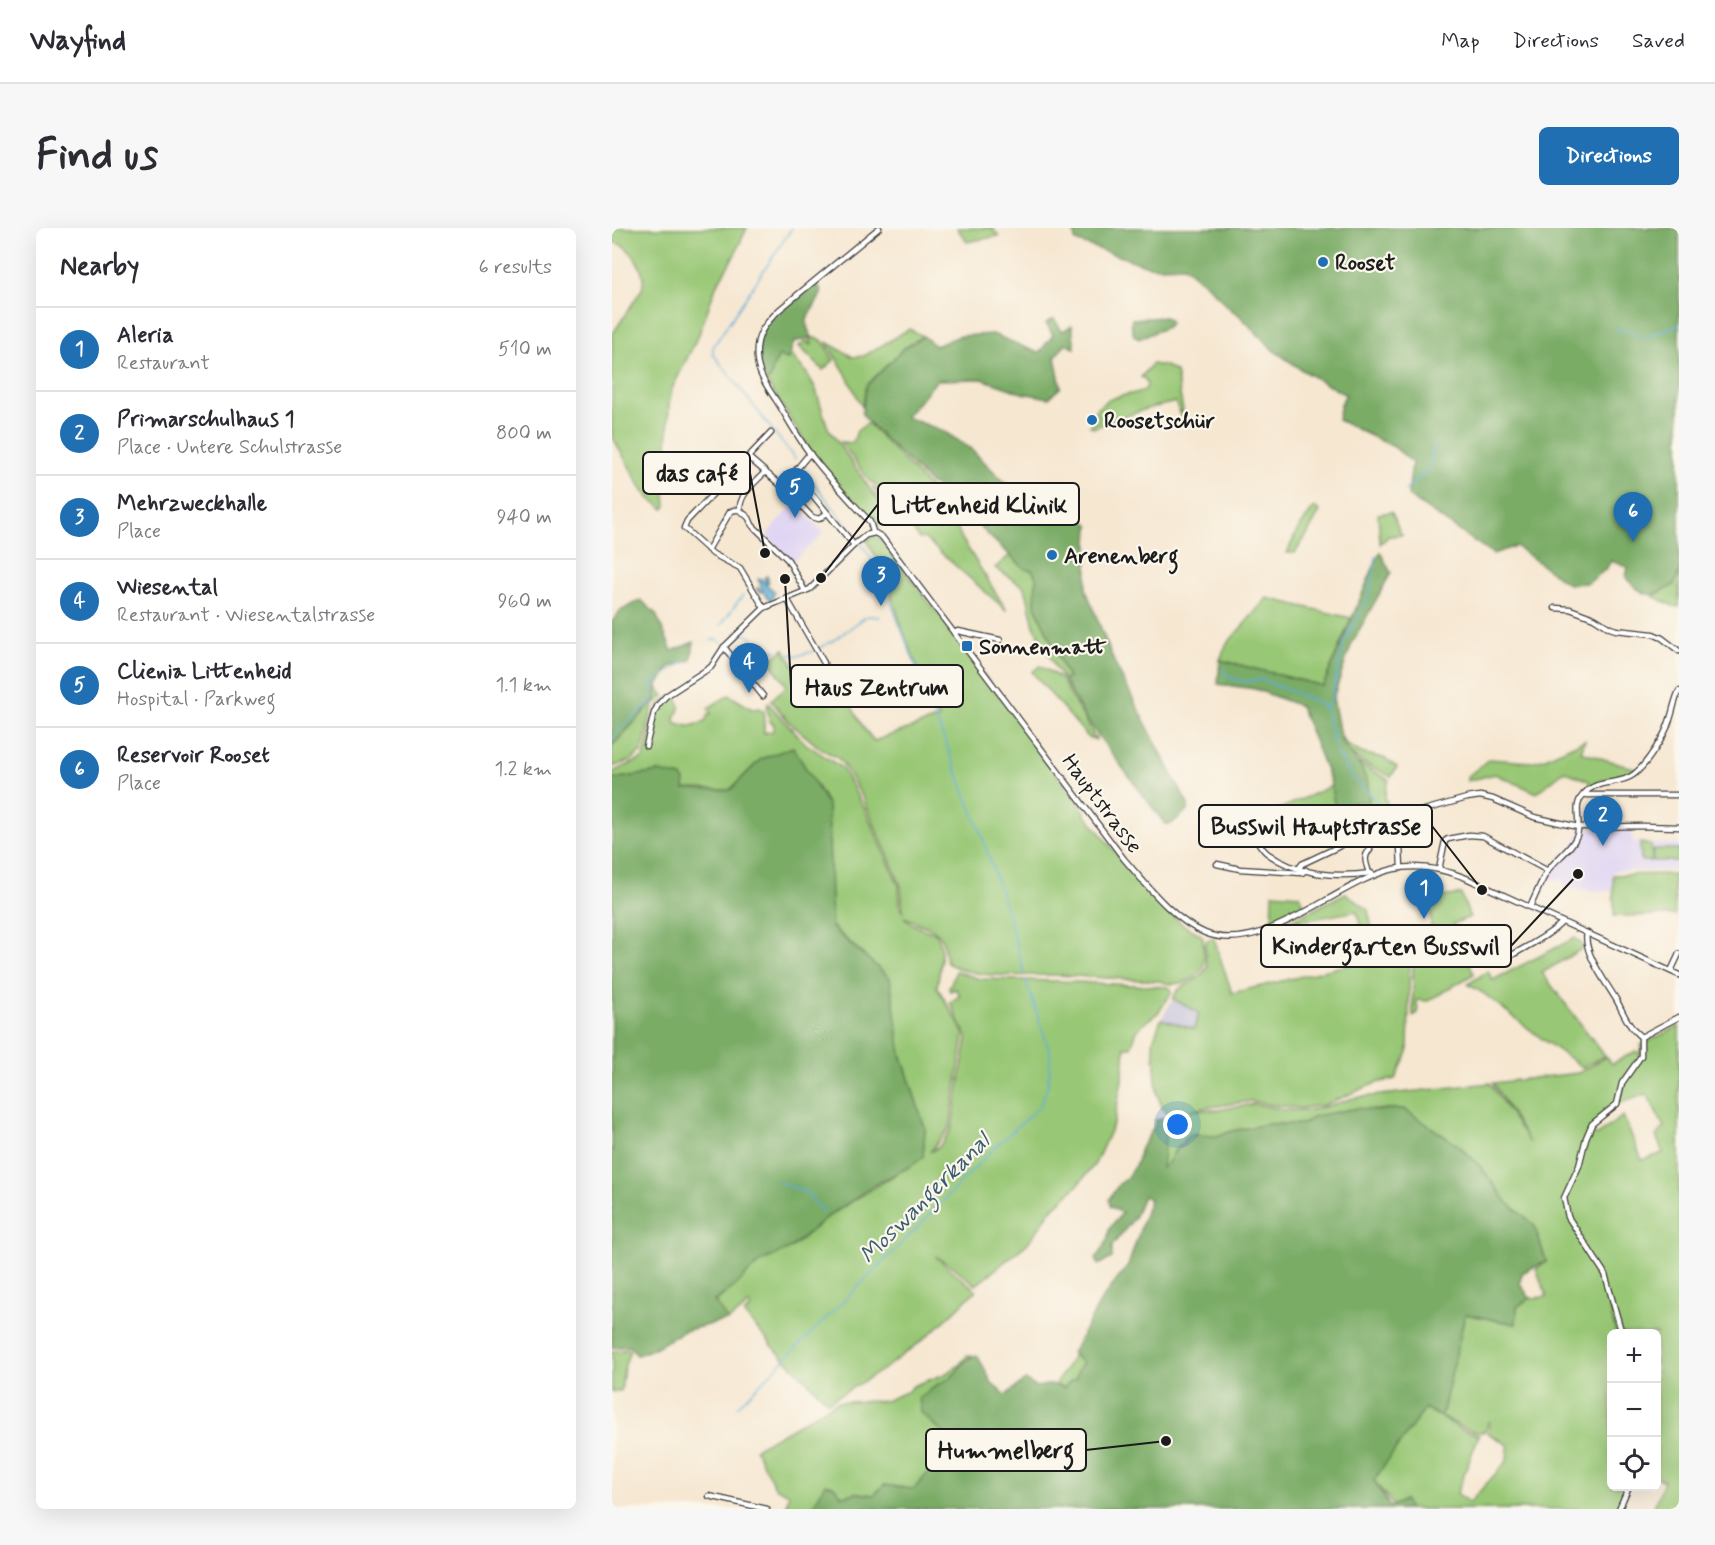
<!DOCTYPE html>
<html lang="en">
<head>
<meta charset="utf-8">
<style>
	body { margin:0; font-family:Mynerve,sans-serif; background:#f7f7f7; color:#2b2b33 }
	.controls { position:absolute; right:18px; bottom:18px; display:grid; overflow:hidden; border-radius:9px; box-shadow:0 6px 24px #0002 }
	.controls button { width:54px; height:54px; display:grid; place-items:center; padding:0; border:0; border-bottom:2px solid #e1e1e2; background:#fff; color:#2b2b33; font:30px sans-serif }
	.you { position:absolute; left:566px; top:897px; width:21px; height:21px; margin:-15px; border:4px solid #fff; border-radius:50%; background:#1a73e8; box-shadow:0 0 0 9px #1a73e833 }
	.badge { display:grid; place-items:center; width:39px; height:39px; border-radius:50%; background:#1f6fb2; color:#fff; font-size:20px; font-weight:700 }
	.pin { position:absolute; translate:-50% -50px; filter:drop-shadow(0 2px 3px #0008) }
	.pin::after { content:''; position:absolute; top:32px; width:21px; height:18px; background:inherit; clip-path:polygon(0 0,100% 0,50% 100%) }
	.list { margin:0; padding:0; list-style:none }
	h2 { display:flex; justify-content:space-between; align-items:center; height:78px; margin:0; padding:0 24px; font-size:26px }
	h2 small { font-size:20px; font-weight:400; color:#7c7c81 }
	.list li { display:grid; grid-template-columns:39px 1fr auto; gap:18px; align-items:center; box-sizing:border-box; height:84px; padding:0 24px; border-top:2px solid #e1e1e2 }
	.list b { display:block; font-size:22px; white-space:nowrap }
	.list p { margin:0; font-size:20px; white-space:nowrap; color:#7c7c81 }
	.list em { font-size:20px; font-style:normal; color:#7c7c81 }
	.icon { flex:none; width:33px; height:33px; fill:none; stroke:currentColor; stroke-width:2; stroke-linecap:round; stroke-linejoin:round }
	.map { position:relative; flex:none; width:1067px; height:1281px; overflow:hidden; border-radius:9px }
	header { display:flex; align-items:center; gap:36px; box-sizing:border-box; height:84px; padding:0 30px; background:#fff; border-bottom:2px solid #e1e1e2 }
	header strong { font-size:28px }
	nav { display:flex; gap:33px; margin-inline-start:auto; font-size:21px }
	.intro { display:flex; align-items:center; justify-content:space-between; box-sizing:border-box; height:144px; padding:0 36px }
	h1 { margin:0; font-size:42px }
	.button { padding:15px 27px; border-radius:9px; background:#1f6fb2; color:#fff; font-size:21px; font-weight:700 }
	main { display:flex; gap:36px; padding:0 36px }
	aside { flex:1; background:#fff; border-radius:9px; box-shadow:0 6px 24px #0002 }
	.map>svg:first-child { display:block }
	.built { fill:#e0d4f4 }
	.industrial { fill:#c4c0db }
	.green { fill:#98c775; stroke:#5a7248; stroke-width:1.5; fill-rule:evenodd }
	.forest { fill:#7aac66; stroke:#4b6441; stroke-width:1.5 }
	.water { fill:#5dabd6; stroke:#3c6479; stroke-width:1.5 }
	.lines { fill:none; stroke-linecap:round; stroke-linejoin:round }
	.stream { stroke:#5dabd6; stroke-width:1.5 }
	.minor-casing { stroke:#3d3a37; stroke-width:7 }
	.minor { stroke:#fff; stroke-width:4.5 }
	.poi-dot { fill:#1f6fb2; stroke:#fbf7ec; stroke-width:2 }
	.labels { text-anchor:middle; stroke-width:4.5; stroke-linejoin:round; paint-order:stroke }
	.poi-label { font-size:22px; font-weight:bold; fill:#1c1c1c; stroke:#fbf7ec; text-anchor:start }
	.street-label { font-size:22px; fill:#1c1c1c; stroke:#fbf7ec }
	.water-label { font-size:24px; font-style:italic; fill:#395c70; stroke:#fbf7ec }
	.leader { fill:none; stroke:#1c1c1c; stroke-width:2 }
	.callout-dot { fill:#1c1c1c; stroke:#fbf7ec; stroke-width:2 }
	.callout { fill:#fbf7ec; stroke:#1c1c1c; stroke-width:2 }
	.callout-label { font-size:24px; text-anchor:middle; font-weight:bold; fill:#1c1c1c }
</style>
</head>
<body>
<header>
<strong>Wayfind</strong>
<nav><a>Map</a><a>Directions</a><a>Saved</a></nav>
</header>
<div class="intro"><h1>Find us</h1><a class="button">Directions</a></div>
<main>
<aside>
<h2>Nearby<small>6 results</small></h2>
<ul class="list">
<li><span class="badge">1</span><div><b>Aleria</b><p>Restaurant</p></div><em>510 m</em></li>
<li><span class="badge">2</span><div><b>Primarschulhaus 1</b><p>Place · Untere Schulstrasse</p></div><em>800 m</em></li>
<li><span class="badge">3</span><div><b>Mehrzweckhalle</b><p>Place</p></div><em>940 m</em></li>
<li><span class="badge">4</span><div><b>Wiesental</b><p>Restaurant · Wiesentalstrasse</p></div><em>960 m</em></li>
<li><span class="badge">5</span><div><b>Clienia Littenheid</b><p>Hospital · Parkweg</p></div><em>1.1 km</em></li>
<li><span class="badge">6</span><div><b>Reservoir Rooset</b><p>Place</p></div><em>1.2 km</em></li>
</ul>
</aside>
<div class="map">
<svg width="1067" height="1281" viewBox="0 0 1067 1281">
	<rect width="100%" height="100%" fill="#fbf7ec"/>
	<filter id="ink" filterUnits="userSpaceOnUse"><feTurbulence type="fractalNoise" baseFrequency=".0167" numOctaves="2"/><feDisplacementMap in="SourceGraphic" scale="12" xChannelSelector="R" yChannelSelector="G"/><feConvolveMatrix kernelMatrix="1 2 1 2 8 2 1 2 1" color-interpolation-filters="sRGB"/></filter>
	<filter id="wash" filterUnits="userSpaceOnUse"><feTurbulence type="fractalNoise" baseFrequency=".008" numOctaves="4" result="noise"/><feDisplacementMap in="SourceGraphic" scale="24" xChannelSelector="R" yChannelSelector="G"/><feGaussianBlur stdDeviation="1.35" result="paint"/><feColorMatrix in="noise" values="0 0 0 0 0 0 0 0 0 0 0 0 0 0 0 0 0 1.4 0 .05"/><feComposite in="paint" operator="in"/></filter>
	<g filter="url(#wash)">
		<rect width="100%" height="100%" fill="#f6e7d1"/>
		<!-- built -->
		<g class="built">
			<path d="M183,275l29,30 -31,28 -27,-26z"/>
			<path d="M1019,599l2,15 18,2h28v26l-66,1 -1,21 -34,-3 -13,-3 -5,-6 -4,-1h-8l3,-6 18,-22 12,-20 3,-2z"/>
		</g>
		<!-- industrial -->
		<path class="industrial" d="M561,771l26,14 -5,17 -33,-11z"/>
		<!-- green -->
		<g class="green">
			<path d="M0,0h135l-13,28 -18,30 -17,48 -27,55 -3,16 -4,88 1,13 -2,3 -14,-10 -8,-10 -30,-53v-101l30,-46c5,-13 -6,-33 -16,-41 -4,-4 -9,-5 -14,-6z"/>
			<path d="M345,0h35l7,8 -32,6z"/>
			<path d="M297,101l14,7 -19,12 -38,38 -4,21 -17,-35 -19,-30 27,15 11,-1z"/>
			<path d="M202,110l8,2 12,20 -11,10 -24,-24 7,-5 5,4 1,-1 -3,-4z"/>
			<path d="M178,126l16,18 9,15 13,41 51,74c2,9 4,17 0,26l-4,-3 3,-4 -4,-5 -3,1 -5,-2 -50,-56 -50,-78 5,-3 1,-11 8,-12 8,4z"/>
			<path d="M540,136l14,2 10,6 8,44h-3l-5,-14 -30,7 -53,19 -3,-2 9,-9 -4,-5c12,-18 32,-15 50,-22l2,-5 -2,-6 -4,-2z"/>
			<path d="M256,195l68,71 -9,4 15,20 12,2 8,19 45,72 -83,-73 -5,1 -19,-29 -14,-2 -3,-2 -10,-19 63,31 -67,-37 -28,-39 12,1 4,-12z"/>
			<path d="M702,279l6,4 -12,22 -13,20h-8l10,-22z"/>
			<path d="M779,284c6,7 5,16 11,23l-13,1 -9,8 -2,-30z"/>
			<path d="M262,308l8,4 40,54 23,28 140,190v4l4,3 37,47 25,28 32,31 17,9 3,4 1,22 -1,8 -9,10 -11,5 -14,1 -10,-3c-34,-2 -68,-4 -102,-6 -37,-1 -77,6 -110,-12 -3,-8 -2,-16 -5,-24 -3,-10 -28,-17 -38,-22 8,9 20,13 32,16 9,17 4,35 1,54l22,37 5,11 -14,92 -20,25 9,-5 13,-19 15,-91 -17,-35 10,-6 -4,-7 -6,2 -1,-3 7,-17 24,8 78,2 110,6 3,2 1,3 -13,20 -16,12 -6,7 -6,16h-6l-2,28 -9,47 -19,42 -18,22 -28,26 -7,12 -15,20 -51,41 -25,-20 -16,-9 41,34c-25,27 -58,55 -88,76 -19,13 -40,24 -60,36l-50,-50 -34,-38 7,-7 -2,-3 -11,10 -11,7 -13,-21 3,1 42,-39 32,-14 38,-32 94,-59 2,-28 -25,-78 -10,-72 -59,-54 -3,-119 -35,-58 -32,11 -31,31 -47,-1 -24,-17 -47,7v-7l28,-12 4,-3c6,-21 6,-55 32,-62l4,12 -5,11 1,6 14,2 15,-4 3,-8h3l-3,-6 21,-13 23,14 8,-1 1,2 3,1v22l9,-2 1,-7 -4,-2 -3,-14 1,-5 38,41 36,24 23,41 34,77 1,19 3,8 -2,-27 -38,-88 -20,-34 -6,-7 -16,-8 -32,-27 -18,-22 16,-14 -18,-25 15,-12 25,43 26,-16 28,51 11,14 65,-23c-13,-32 -28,-63 -39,-96 -10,-30 -17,-55 -34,-82z"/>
			<path d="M398,327l15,14 7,1 4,8 -1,28 33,72 -4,2 -9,-13 -21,-41 -7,-31 -4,-9 -28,-18z"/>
			<path d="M1067,343v36l-6,-1 -20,-10 21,-11z"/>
			<path d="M655,370l84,20 -28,68 -103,-26 6,-15z"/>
			<path d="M428,438l19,11 4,5 33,57v1l-8,-3 -56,-65z"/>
			<path d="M45,458l7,10 -11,10 -11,45 -10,9 -20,7v-21l44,-47z"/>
			<path d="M728,507l7,10 14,8 23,5 13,9 -6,10c-18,-11 -47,-18 -51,-42z"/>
			<path d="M973,512l-4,12 56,17c-15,8 -32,9 -47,17l-1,-5 -25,-10 -27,22 -42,-19 -28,7v-4l22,-18 42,3 12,-3z"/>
			<path d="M747,535l30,17c-6,16 -5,19 3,33l-1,3h-3l-10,4 -9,-18 -1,-12 -7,-23z"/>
			<path d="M719,558l5,27 -12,12 -28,13 -37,-7 1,-6 -12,-4 1,-10 15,5z"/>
			<path d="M1028,615l11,2 1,16h-11z"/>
			<rect x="1041" y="621" width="26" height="12"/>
			<path d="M1062,646l1,41 -61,1 -1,-41z"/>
			<path d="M661,665l27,2 6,14 -34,16z"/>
			<path d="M734,665l22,17 4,19 12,15 23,-9 3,12 -2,105 -13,27 -19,4 -52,22 -23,3 -29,-3 -21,-4 -61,9h28l36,-6 32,6h24l22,-5 21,-7 137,-15 39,59 -36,-59 85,-10 28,-16 6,7 24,-13 4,4 1,-10 38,-19v483h-26l11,-28 -7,-3 -1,-144 -38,-1 -8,-24 6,24 -5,1v152l18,1 -10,22h-211l-4,-9 -10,6 -20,-25 -3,-12 54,-61 38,22 16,5 -22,58 12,10 38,-42 1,-16 -20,-12 2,-11h-2c-1,3 -1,7 -3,9 -8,6 -37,-12 -46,-16l4,-4 22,-97 50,10 2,-17 13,-9 17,-1 -11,-28 10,-8 -12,-36 -27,-23 -27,-36 -21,-20 -55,-37h-17l-72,7 -12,8h-35l-36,7 -15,5 -27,-1 -16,16 -6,14 -8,5 4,-45 7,-8 10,-5 -13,3 -6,-7 -5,-15 -4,-52 8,-22 33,10 5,-16 -26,-14c4,-13 13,-13 23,-20 5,-2 7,-7 11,-11l-2,-22 1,-5 5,-3 3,1 18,54 136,-33 -11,-49 -72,13zM1035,866l17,33 -8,9 7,17 -21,7 -19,-44 -26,19 -8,-2 16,-19 12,-10z"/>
			<path d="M849,666l9,23 -17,7 21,50 -46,27 -11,-1 1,13 -5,3v-74l3,-2 1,-10 14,-3 -1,-28z"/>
			<path d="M963,710l10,9 -43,26 63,83 -23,11 -40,-28 -59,-46 -15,-9 20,-13 5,9z"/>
			<path d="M16,1121l2,1 -6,18 -3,23 -9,1v-40z"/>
			<path d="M462,1127l9,8 -5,7 -2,8 -8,5 -4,5 -9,-3z"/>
			<path d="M355,1128h7l-8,4 -15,18 -14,7 -16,27 35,34 -8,14 -14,6 -20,24 -30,-5 -10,10 -18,-2 -14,3 -8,-10 -19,18v5h-29l3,-15 -14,-7 -20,-38 82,-47 48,-1 24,-10 4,-5 32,-12 13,-8z"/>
		</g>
		<!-- forest -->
		<g class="forest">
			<path d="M462,0h605v343l-5,14c-26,13 -28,14 -48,-8l2,-10 -17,-6 -5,8 -18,14 -20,1 -52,-38 -23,8 -85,-58 4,-34 -18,-15 -56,-27 3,-18 5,-7 -41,-23 -32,-22 -36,-37 -6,-3 -22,-23 -25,-21 -24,1 -12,-1 -73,-25z"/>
			<path d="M202,56h3l5,7c-6,20 -24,25 -10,46l-18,5 -6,17 -9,-3 -6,11 -2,11 -5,3 -6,-13 -2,-17 6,-26z"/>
			<path d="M552,89l5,2 1,4 -3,4 -28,12 -5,-3 -3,-12 1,-5z"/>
			<path d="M442,91l8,12 10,-5 3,22 -10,-4 -10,13 6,30 -12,11 -27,-5 -40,-14 -45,1 -31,37 37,14 27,17 75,74 32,-8 12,11 -3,65 29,74 73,141v5l-17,14h-6l-77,-102 -24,-42 4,-2 -33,-72 1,-28 -4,-8 -7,-1 -38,-35 -22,-25 -16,-16 -18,-9 -62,-61 -7,-9 4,-28 38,-38 19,-12 13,10 23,-10 34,-2 46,19 14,-18 -7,-12z"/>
			<path d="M768,324l11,21 -39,70 -19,55 8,43 20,26 7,16 1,19 -20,1 -13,10 -6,-33 -30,-74 -45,-17 -37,-5 2,-24 103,26z"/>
			<path d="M29,372l15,14 16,37 22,-9 -3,18 -21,7 -13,19 -1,13 -44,47v-124l8,-11z"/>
			<path d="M181,519l35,58 4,123 58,50 11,76 24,74 -2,29 -12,9 -35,18 -49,33 -38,32 -29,13 -27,26 -19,13 14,19 -44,11 -31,18 -16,6 -7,-9 -18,2v-569l47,-7 23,5 3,4 -1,8 46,1 31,-31z"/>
			<path d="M746,880l19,3 10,-2h17l55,37 21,20 27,36 27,23 12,36 -24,12 -2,11 10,14 -13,9 -1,17 -51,-10 -22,97 -4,5 -14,-8 -51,72 16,27 15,-7 3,9h-593l-1,-5 11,-20 9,2 8,10 14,-3 18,2 10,-10 30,4 20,-23 14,-6 8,-14 -35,-34 -2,-14 18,-13 14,-7 15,-18 11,-5 16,30 13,10 19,-15 11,7 16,-3 12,4 4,-5 8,-5 2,-8 5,-7 -11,-10 30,-54 26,-33 22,-67 -7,-3 -9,22 -22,28v12l-14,7 -2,-7 11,-17 2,-12 13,-16 -12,-7 -1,-7 10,-15 6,-4 11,-16 5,-16 13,-21 1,-7 14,-3 -5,9 1,12 -3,30c11,-5 8,-19 21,-22l1,-6 6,-5 27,1 15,-5 36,-7h35l12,-8z"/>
		</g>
		<!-- water -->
		<path class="water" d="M155,348l2,6 -3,2 8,7 -1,7 -3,2 -7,-8h-4l-3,-3 2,-1 4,4 1,-1 -5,-12h3l4,4 1,-2 -2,-3z"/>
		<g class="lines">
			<!-- stream -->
			<g class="stream">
				<path d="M180,0l-79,119v7l82,105"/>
				<path d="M1003,102h11l17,8 36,-13"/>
				<path d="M192,242l58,75 13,19 10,25"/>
				<path d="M793,263l25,-24 4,-21"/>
				<path d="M764,328l-3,20 -6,24 -23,42 -13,59 -6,8 12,44 15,24 24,23 11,18"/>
				<path d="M277,370l93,238 26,78 16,59"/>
				<path d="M109,397l22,-30"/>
				<path d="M99,412l6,-1 6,4"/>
				<path d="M119,417l13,-12 7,4 14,14h12"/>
				<path d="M207,420l15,-8 33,-24 13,1"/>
				<path d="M177,426l8,2 17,-5"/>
				<path d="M611,440l3,7 7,4 14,3 13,-3 58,23 7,7"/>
				<path d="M0,512l4,-9 9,-6 24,-21 4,-6v-15l33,-23"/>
				<path d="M166,954l25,9 6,4 4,6 12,11"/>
				<path d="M126,1178l170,-169 87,-90 45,-41 7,-18 3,-19v-16l-24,-73"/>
			</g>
		</g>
	</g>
	<g filter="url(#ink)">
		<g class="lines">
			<!-- minor casing -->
			<g class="minor-casing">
				<g id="minor">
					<path d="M198,225l-14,17v5l58,70"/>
					<path d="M136,229l36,31 28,29 7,2 8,-6"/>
					<path d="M128,282c-1,-16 15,-27 25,-38"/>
					<path d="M261,304l-3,-10c-20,-22 -41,-43 -59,-67 -13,-17 -23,-36 -35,-55 -8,-12 -18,-26 -19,-41 -2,-23 6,-33 22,-49l100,-82"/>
					<path d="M96,322l22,-38 4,-2h6l9,8 3,7 36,35 17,31"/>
					<path d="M175,371l37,64"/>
					<path d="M152,380l-24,-40 -27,-14 -29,-26 3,-7 84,-88"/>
					<path d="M943,380l15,1 24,9 16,10 6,2 37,4 9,4 17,13"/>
					<path d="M342,405l4,-2 42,9"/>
					<path d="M112,419l39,49"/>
					<path d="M34,518l8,-33 4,-8 8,-9 45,-29 13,-20 40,-39 46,-19 46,-46 10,-8 9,-2 7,4 242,322c22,25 49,61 81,74 59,24 133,-52 189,-64 25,-5 49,0 72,9l213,97"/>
					<path d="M972,566l3,1h92"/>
					<path d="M643,610c4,5 7,11 12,15 29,22 69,25 104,20l3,2"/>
					<path d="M605,636l23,5 62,4 4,-3"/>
					<path d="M687,640l3,-4 40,-19"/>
					<path d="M789,640l-2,-44 3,-6 8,-4 57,-16 13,-2 13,3 41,18 44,10 65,-1 36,1"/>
					<path d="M827,641l6,-28 3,-2 21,-4 14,1 65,35"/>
					<path d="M757,645c-2,-8 -7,-16 1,-23"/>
					<path d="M918,679c6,-12 11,-26 18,-37 9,-12 24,-21 29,-35 5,-14 -5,-28 6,-40 14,-17 35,-9 50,-20 12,-8 32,-39 36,-53 4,-10 5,-21 10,-31"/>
					<path d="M975,705c-5,19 21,52 30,68 7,13 12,27 24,36l38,-20"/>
					<path d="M890,733c14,-9 51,-27 60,-39"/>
					<path d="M1059,743l8,-17"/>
					<path d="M1010,1106l-17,-60 -37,-57 -4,-19 15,-32 7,-28 6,-14 25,-20 5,-21 19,-27v-19"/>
					<path d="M97,1268l58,13"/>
					<path d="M1007,1281l10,-23"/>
				</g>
			</g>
			<!-- minor -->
			<use href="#minor" class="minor"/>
		</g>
	</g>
	<!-- markers -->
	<g class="poi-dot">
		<circle cx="711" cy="34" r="6"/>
		<circle cx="480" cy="192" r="6"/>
		<circle cx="440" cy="327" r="6"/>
		<rect x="349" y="412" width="12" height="12" rx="3"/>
	</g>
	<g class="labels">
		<!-- poi labels -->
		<g class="poi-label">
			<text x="723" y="42">Rooset</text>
			<text x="492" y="200">Roosetschür</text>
			<text x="452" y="335">Arenenberg</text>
			<text x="367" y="426">Sonnenmatt</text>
		</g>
		<!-- street labels -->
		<g class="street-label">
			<text transform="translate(491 575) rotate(53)" y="8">Hauptstrasse</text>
		</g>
		<!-- water labels -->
		<g class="water-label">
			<text transform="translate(312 970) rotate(-45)" y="8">Moswangerkanal</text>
		</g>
	</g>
	<!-- callouts -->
	<path class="leader" d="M153 325L138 245M209 350L266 276M173 351L179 458M870 662L820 598M966 646L899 718M554 1213L474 1222"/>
	<g class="callout-dot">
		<circle cx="153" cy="325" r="6"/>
		<circle cx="209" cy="350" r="6"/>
		<circle cx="173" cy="351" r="6"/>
		<circle cx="870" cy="662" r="6"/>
		<circle cx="966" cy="646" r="6"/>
		<circle cx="554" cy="1213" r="6"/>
	</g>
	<g class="callout">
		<rect x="31" y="224" width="107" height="42" rx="6"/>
		<rect x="266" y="255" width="201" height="42" rx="6"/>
		<rect x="179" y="437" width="172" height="42" rx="6"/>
		<rect x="587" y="577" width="233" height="42" rx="6"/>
		<rect x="649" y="697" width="250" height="42" rx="6"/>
		<rect x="314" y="1201" width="160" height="42" rx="6"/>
	</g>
	<g class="callout-label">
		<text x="85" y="253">das café</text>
		<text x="367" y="285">Littenheid Klinik</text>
		<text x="265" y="467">Haus Zentrum</text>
		<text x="704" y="606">Busswil Hauptstrasse</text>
		<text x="774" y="726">Kindergarten Busswil</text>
		<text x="394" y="1230">Hummelberg</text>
	</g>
</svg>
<div class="controls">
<button>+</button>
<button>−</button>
<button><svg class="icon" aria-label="locate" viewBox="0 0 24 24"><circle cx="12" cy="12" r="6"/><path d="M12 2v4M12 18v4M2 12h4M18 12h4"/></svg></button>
</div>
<div class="you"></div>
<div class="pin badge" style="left:812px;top:691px">1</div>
<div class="pin badge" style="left:991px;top:618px">2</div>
<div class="pin badge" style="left:269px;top:378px">3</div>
<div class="pin badge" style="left:137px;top:465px">4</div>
<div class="pin badge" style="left:183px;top:290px">5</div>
<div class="pin badge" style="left:1021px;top:314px">6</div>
</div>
</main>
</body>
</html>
